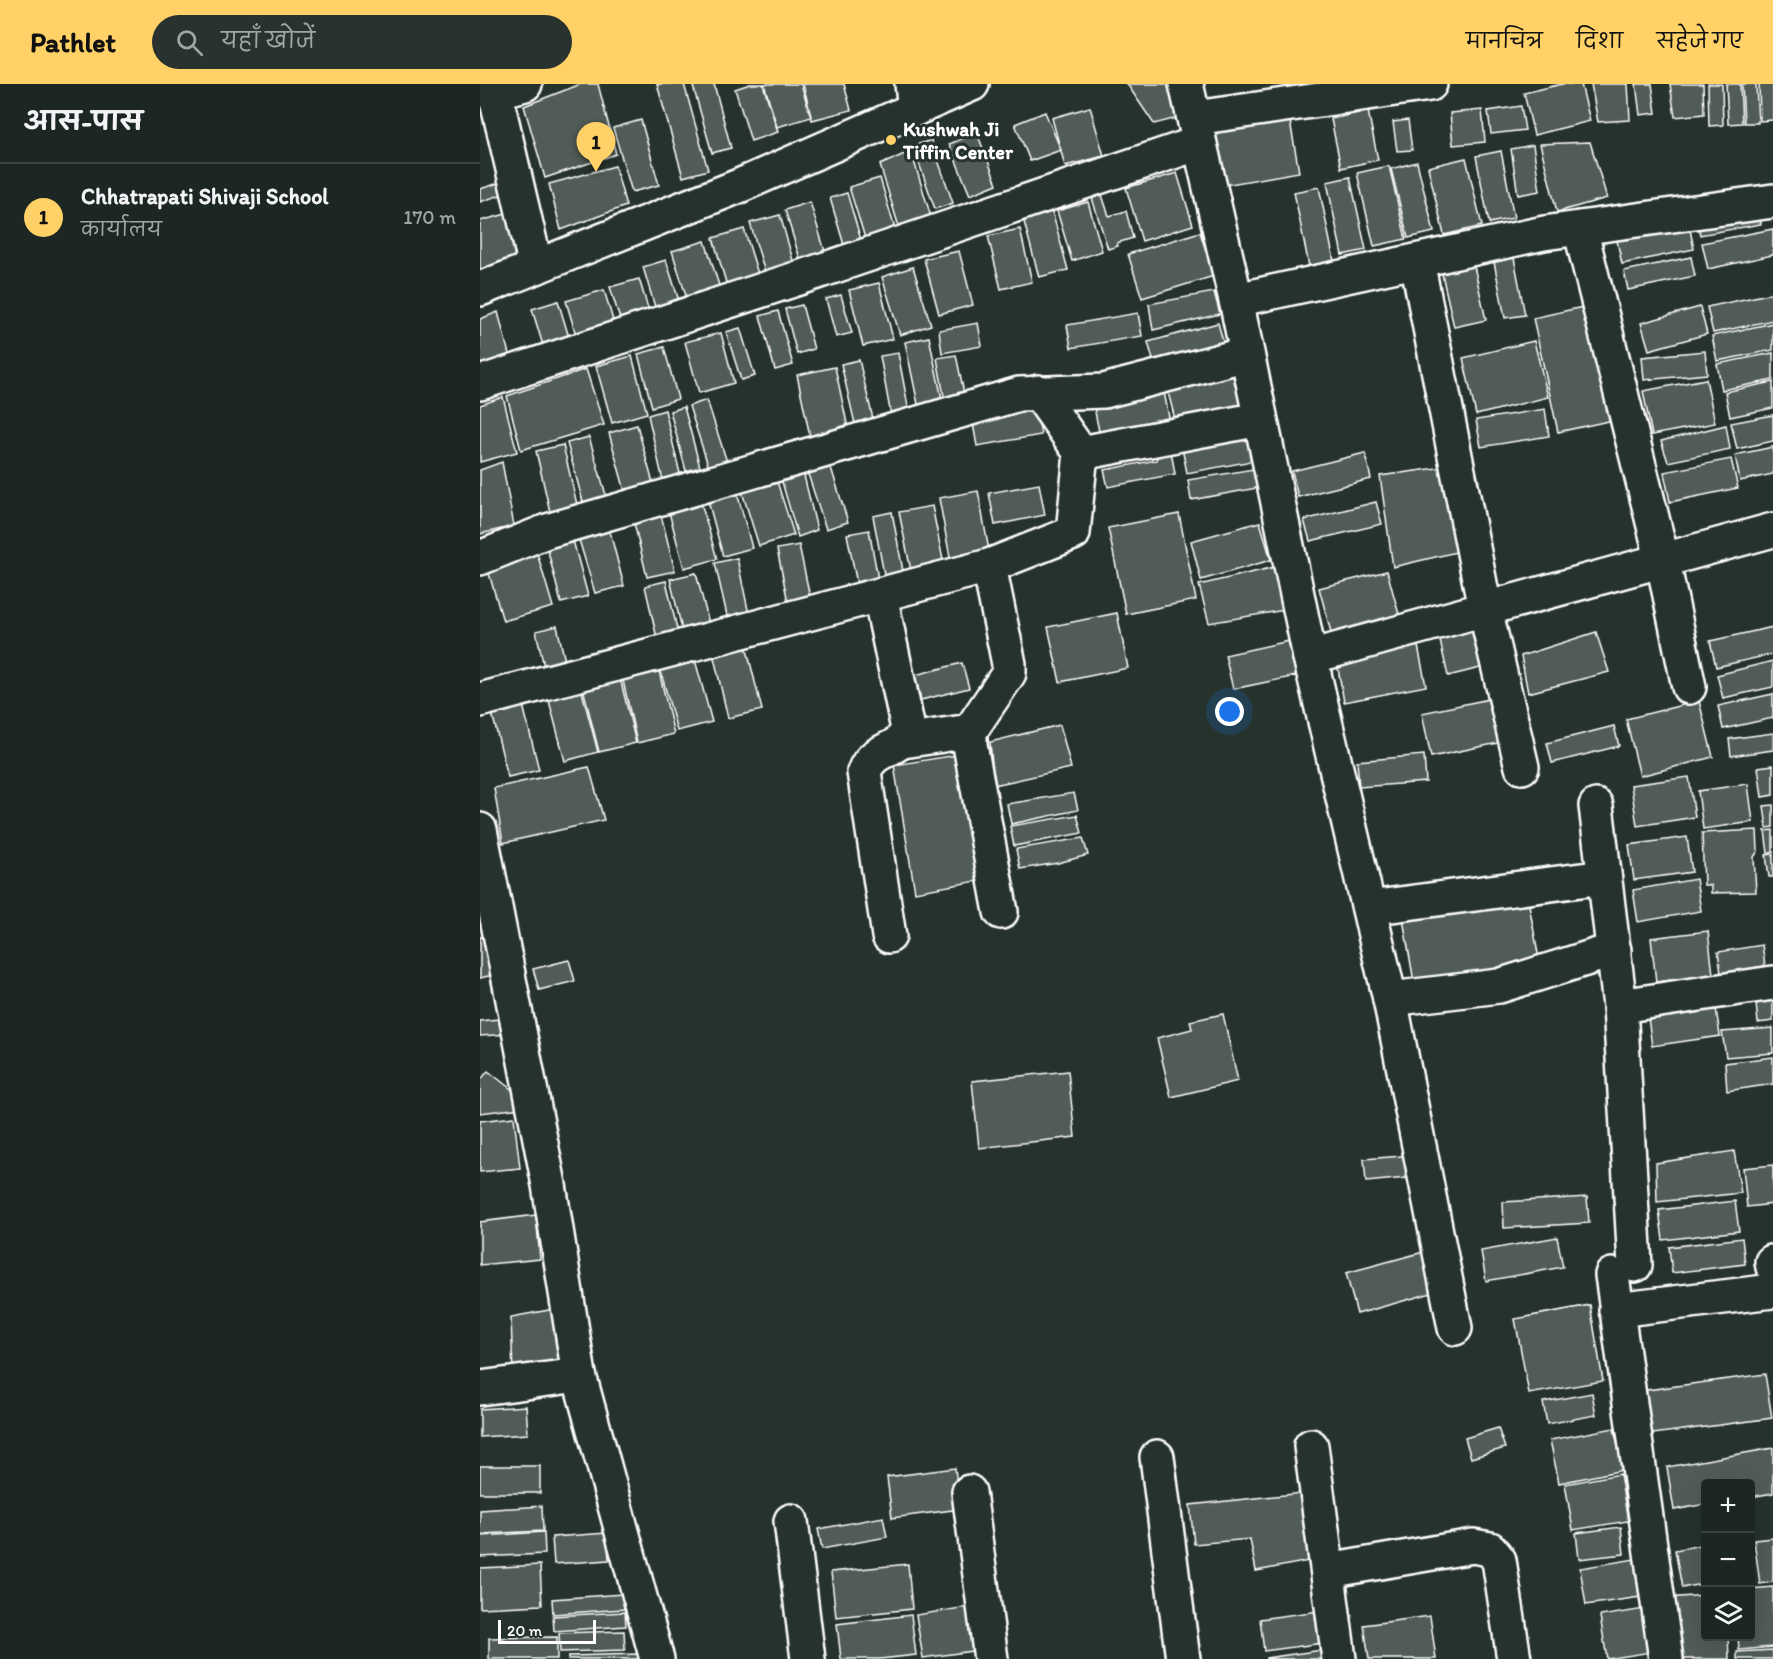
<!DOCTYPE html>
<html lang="hi">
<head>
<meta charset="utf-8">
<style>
	body { margin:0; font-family:Itim,"Playpen Sans Deva",sans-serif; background:#29322f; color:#f1f3f6 }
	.controls { position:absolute; right:18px; bottom:18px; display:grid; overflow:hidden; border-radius:6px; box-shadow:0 6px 24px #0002 }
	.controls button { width:54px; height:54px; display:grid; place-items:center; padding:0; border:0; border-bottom:2px solid #3a4340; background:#1c2622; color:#f1f3f6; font:30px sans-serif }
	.scale { position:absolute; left:18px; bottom:15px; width:98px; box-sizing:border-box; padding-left:6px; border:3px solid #fff; border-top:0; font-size:16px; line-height:21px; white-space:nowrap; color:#fff; -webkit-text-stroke:4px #26332d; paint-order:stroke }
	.you { position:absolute; left:750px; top:628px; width:21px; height:21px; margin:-15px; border:4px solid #fff; border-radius:50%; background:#1a73e8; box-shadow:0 0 0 9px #1a73e833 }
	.badge { display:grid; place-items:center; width:39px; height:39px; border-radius:50%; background:#ffd166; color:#111; font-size:20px; font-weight:700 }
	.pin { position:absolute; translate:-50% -50px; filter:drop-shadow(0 2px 3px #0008) }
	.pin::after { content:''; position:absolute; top:32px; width:21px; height:18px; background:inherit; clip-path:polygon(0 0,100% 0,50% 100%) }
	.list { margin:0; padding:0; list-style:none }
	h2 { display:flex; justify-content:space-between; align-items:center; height:78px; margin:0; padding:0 24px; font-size:26px }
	h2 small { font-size:20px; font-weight:400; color:#a0a5a5 }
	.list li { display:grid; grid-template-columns:39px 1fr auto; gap:18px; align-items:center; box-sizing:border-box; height:108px; padding:0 24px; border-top:2px solid #3a4340 }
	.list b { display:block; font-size:22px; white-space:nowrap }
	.list p { margin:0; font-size:20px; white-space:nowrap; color:#a0a5a5 }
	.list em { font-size:20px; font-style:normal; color:#a0a5a5 }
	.icon { flex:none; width:33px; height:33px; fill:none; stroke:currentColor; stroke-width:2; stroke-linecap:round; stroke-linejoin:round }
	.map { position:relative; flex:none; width:1293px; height:1575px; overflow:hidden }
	header { display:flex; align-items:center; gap:36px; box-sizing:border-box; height:84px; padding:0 30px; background:#ffd166; color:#111 }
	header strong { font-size:28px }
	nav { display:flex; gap:33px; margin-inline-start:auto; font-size:21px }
	.search { width:420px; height:54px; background:#29322f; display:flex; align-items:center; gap:15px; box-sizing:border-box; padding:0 21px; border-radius:33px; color:#a0a5a5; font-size:22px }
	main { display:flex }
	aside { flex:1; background:#1c2622 }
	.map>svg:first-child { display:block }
	.building { fill:#515c57; stroke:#fff; stroke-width:1.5 }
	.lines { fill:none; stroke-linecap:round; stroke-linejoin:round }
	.street-casing { stroke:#fff; stroke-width:38 }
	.secondary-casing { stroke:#fff; stroke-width:38 }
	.street { stroke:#26332d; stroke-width:33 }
	.secondary { stroke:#26332d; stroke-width:33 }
	.poi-dot { fill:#ffd166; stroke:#26332d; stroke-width:2 }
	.labels { text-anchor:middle; stroke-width:6; stroke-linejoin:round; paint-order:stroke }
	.poi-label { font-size:20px; font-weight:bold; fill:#fff; stroke:#26332d; text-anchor:start }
</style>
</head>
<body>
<header>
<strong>Pathlet</strong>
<div class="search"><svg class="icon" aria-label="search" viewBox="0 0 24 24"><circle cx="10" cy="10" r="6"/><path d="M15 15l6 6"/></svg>यहाँ खोजें</div>
<nav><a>मानचित्र</a><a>दिशा</a><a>सहेजे गए</a></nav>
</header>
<main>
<aside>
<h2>आस-पास<small></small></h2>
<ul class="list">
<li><span class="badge">1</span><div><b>Chhatrapati Shivaji School</b><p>कार्यालय</p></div><em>170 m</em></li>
</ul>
</aside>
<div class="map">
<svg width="1293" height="1575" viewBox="0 0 1293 1575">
	<rect width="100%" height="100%" fill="#26332d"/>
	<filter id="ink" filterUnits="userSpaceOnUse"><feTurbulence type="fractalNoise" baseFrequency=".0167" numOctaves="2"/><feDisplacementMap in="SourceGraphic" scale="12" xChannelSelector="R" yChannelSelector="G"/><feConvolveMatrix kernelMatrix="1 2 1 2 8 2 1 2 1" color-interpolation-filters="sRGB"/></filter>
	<g filter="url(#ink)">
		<!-- building -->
		<g class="building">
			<path d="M101,0h17l18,70 -71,24 -21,-72z"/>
			<path d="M177,0h27l24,86 -25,7z"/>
			<path d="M221,0h13l17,64 -19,5 -19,-67z"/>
			<path d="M270,0h13l15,48 -27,9 -16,-52z"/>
			<path d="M284,0h37l10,33 -34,10z"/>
			<path d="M323,0h41l7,26 -39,10z"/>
			<path d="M647,0h43l11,33 -27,7z"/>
			<path d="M1082,0h19l9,37 -56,14 -10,-42z"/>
			<path d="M1111,0h37l2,36 -32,2z"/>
			<path d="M1156,0h16l4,29 -16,2z"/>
			<path d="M1190,0h33l1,30 -29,3z"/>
			<path d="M1228,0h14l1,41 -14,1z"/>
			<path d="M1246,0h14l2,39 -14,1z"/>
			<path d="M1262,0h14l2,39h-14z"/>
			<path d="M1279,0h14v36l-13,1z"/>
			<path d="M1041,22l4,24 -34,4 -3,-23z"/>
			<path d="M610,23l14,49 -39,10 -13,-48z"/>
			<path d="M1002,26l3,32 -32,3 -3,-32z"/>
			<path d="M888,27l10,49 -37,8 -10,-49z"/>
			<path d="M565,28l16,38 -31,11 -15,-37z"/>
			<path d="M161,36l18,65 -27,7 -19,-64z"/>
			<path d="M928,36l4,30 -15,1 -4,-29z"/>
			<path d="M810,37l9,51 -74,13 -9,-52z"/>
			<path d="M497,49l20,51 -27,11 -21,-51z"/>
			<path d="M451,56l22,63 -18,6 -22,-63z"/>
			<path d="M1110,58l17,56 -50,14 -17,-68z"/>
			<path d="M1053,61l7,46 -22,4 -7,-46z"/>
			<path d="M431,67l20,66 -32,10 -19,-62z"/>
			<path d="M1021,67l13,67 -25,5 -13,-67z"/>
			<path d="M986,74l16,68 -38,9 -16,-68z"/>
			<path d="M937,78l17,70 -26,6 -17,-69z"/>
			<path d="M135,82l11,40 -65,24 -12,-46z"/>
			<path d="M909,82l17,73 -32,7 -17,-73z"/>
			<path d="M697,89l16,52 -51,16 -16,-53z"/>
			<path d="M870,93l16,73 -24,5 -15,-73z"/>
			<path d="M400,94l15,51 -30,9 -16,-51z"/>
			<path d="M22,98l4,11 -26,9v-13z"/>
			<path d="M839,103l15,74 -25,5 -15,-74z"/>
			<path d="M367,109l14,47 -17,5 -14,-47z"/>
			<path d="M622,111l7,21 17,-5 7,27 -16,5 1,3 -10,3 -16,-51z"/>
			<path d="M330,118l16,53 -25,7 -16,-52z"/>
			<path d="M608,118l14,49 -30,10 -15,-50z"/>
			<path d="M1278,123l3,17 -61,11 -3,-17z"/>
			<path d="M572,127l16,59 -29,7 -16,-59z"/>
			<path d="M30,129l13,49 -43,11v-52z"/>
			<path d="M300,131l14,49 -29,8 -15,-49z"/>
			<path d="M1208,136l6,29 -72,15 -6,-28z"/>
			<path d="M264,145l15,48 -32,9 -14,-48z"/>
			<path d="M540,145l12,53 -31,7 -13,-53z"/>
			<path d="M1293,145v26l-65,14 -6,-26z"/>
			<path d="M720,148l14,44 -72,22 -14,-44z"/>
			<path d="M225,157l17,54 -33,10 -17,-54z"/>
			<path d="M479,167l14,54 -34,9 -15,-55z"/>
			<path d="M1211,173l4,19 -67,14 -4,-19z"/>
			<path d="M1034,174l11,57 -20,3 -11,-56z"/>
			<path d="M186,176l16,50 -24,7 -15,-50z"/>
			<path d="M994,182l12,54 -32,7 -12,-53z"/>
			<path d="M433,183l18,58 -31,10 -18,-58z"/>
			<path d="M159,195l13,42 -29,8 -13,-42z"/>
			<path d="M399,199l14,56 -30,7 -14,-56z"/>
			<path d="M124,206l13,44 -38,11 -13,-44z"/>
			<path d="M734,208l6,22 -67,16 -4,-26z"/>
			<path d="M1293,209v27l-60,13 -6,-26z"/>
			<path d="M361,211l11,38 -16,4 -10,-38z"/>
			<path d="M78,217l13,43 -26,8 -13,-43z"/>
			<path d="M322,221l12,44 -17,5 -12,-45z"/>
			<path d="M1112,221l26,114 -60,13 -25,-114z"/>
			<path d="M1220,223l7,27 -58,16 -8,-27z"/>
			<path d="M298,227l15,54 -18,5 -15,-54z"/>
			<path d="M18,228l13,50 -31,8v-51z"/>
			<path d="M658,229l4,23 -71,12 -4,-23z"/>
			<path d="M498,239l4,23 -40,7 -3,-23z"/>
			<path d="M738,239l7,25 -70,19 -7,-25z"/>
			<path d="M1293,239v27l-56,11 -5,-25z"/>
			<path d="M260,244l15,48 -14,4 -15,-48z"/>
			<path d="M241,249l13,50 -35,10 -14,-51z"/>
			<path d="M449,253l14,67 -24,5 -14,-67z"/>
			<path d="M1054,257l14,56 -72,18 -13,-57z"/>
			<path d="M184,263l14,52 -26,8 -14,-53z"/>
			<path d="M1225,267l2,23 -63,6 -2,-23z"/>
			<path d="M418,269l12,64 -18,4 -12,-65z"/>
			<path d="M1293,269v27l-51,10 -5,-26z"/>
			<path d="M476,271l9,43 -20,4 -8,-44z"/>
			<path d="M152,272l15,57 -35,10 -16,-57z"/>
			<path d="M379,276l15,63 -18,5 -15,-64z"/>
			<path d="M355,283l14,66 -38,8 -14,-66z"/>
			<path d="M106,285l18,56 -83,25 -14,-54z"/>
			<path d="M753,292l9,34 -65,17 -9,-35z"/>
			<path d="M1226,295l9,44 -63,12 -9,-44z"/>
			<path d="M1293,298v26l-43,9 -5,-25z"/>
			<path d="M684,308l6,30 -70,14 -6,-29z"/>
			<path d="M23,313l14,55 -37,10v-57z"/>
			<path d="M227,316l20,62 -18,6 -20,-62z"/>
			<path d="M204,323l16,60 -14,4 -16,-60z"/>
			<path d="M556,323l5,28 -64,11 -5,-28z"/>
			<path d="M1065,325l4,27 -68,11 -5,-27z"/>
			<path d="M185,326l16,68 -18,3 -15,-66z"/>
			<path d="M1293,331v26l-36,8 -6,-26z"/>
			<path d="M157,341l17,62 -28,8 -17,-62z"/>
			<path d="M1246,341l4,24 -62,13 -7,-21z"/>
			<path d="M767,352l5,25 -65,12 -5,-25z"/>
			<path d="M109,353l17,58 -23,7 -16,-59z"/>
			<path d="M83,361l15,64 -27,7 -15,-65z"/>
			<path d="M690,361l5,29 -67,13 -4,-17 53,-10 -2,-13z"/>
			<path d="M1293,363v27l-33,7 -5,-26z"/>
			<path d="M885,369l6,26 -73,18 -6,-26z"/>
			<path d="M348,374l20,64 -22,7 -21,-64z"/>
			<path d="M1251,375l7,29 -68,14 -6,-30z"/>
			<path d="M22,378l12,64 -34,8v-64z"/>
			<path d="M971,382l14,84 -72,17 -13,-91z"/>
			<path d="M322,383l15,63 -19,7 -18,-62z"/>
			<path d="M785,383l3,19 -77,14 -3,-20z"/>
			<path d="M294,388l20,63 -35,11 -20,-64z"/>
			<path d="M559,400l6,31 -50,10 -6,-32z"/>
			<path d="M255,401l17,63 -29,8 -17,-63z"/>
			<path d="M498,407l12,65 -39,7 -12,-65z"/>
			<path d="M218,408l19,67 -33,9 -18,-67z"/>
			<path d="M896,418l6,22 -72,17 -6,-21z"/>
			<path d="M452,422l13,64 -33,6 -13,-64z"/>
			<path d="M179,423l16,64 -28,6 -15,-63z"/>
			<path d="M412,428l13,70 -19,3 -13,-69z"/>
			<path d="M699,430l17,86 -70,14 -18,-86z"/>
			<path d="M780,438l11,38 -70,20 -10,-39z"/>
			<path d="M128,440l16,62 -29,7 -18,-60z"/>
			<path d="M389,446l11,60 -21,4 -12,-60z"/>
			<path d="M91,449l17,63 -27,7 -16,-64z"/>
			<path d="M319,461l12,57 -22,5 -12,-58z"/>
			<path d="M55,462l18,61 -50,14 -18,-61z"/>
			<path d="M257,474l13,61 -21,5 -14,-61z"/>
			<path d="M795,483l10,43 -76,13 -10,-38z"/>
			<path d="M907,487l13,47 -68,18 -13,-48z"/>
			<path d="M216,489l16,62 -27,7 -15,-63z"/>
			<path d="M186,497l14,61 -21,5 -14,-61z"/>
			<path d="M637,529l11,55 -68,14 -12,-55z"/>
			<path d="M993,539l11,44 -36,9 -10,-44z"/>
			<path d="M77,542l10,44 -21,5 -10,-44z"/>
			<path d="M1293,543v27l-57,13 -6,-26z"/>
			<path d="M1116,548l13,40 -81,21 -7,-37z"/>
			<path d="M818,555l8,35 -73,15 -8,-34z"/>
			<path d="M937,557l9,45 -82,16 -8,-45z"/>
			<path d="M266,562l16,64 -34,8 -15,-65z"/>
			<path d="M214,572l18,66 -35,9 -18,-66z"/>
			<path d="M1293,577v26l-50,11 -6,-23z"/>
			<path d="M482,579l7,25 -48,12 -6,-25z"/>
			<path d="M178,583l16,67 -37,9 -15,-67z"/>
			<path d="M140,594l16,65 -37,9 -16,-64z"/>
			<path d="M101,604l17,64 -33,9 -17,-64z"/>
			<path d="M1293,610v24l-50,11 -5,-23z"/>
			<path d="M1019,613l9,44 -77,16 -9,-44z"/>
			<path d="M1219,617l14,56 -73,19 -14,-57z"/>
			<path d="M43,621l16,65 -31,7 -16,-64z"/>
			<path d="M580,641l11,43 -77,17 -4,-43z"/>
			<path d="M1134,642l5,20 -67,17 -5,-20z"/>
			<path d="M1293,649v17l-42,6 -2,-17z"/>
			<path d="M489,669l20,126 -74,13 -21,-127z"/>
			<path d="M944,671l2,27 -67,5 -2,-26z"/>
			<path d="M1293,681v30l-11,2 -4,-30z"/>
			<path d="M109,683l15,53 -101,23 -9,-55z"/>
			<path d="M1209,693l6,40 -58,9 -6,-41z"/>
			<path d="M1268,700l5,38 -50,7 -5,-38z"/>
			<path d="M594,709l4,17 -67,14 -4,-20z"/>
			<path d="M1293,721v22l-6,1 -3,-22z"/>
			<path d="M597,731l5,18 -68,13 -4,-20z"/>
			<path d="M1277,746l1,21 -4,6 2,35 -45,1v-8h-7l-2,-52z"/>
			<path d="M1293,746v22l-5,1 -3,-22z"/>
			<path d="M1207,753l5,35 -58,8 -5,-35z"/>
			<path d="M603,754l5,17 -30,8 -38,6 -4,-20z"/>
			<path d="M1293,770v23h-4l-3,-22z"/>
			<path d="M1216,795l5,32 -63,11 -5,-32z"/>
			<path d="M1047,810l13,70 -126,18 -11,-63z"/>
			<path d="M1228,847l5,44 -57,7 -5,-44z"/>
			<path d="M13,849l8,40 -21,5v-41z"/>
			<path d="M1282,861l3,21 -44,7 -3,-21z"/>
			<path d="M89,876l6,21 -36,9 -6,-21z"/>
			<path d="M1293,908v29l-15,2 -3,-29z"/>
			<path d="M1235,917l5,35 -68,10 -5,-35z"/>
			<path d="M743,930l15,67 -67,16 -14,-59 35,-9 -2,-8z"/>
			<path d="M28,934l2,16 -30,2v-15z"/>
			<path d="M1293,944v25l-47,4 -4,-25z"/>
			<path d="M1293,973v27l-46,7 -2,-28z"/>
			<path d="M8,987l32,25 2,12 -42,5v-32z"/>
			<path d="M588,987l7,66 -96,11 -7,-67z"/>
			<path d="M34,1033l6,51 -40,4v-51z"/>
			<path d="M1254,1067l7,42 -84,9 -1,-39z"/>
			<path d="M935,1071l2,22 -51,5 -2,-23z"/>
			<path d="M1293,1081v39l-26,3 -4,-39z"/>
			<path d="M1107,1113l2,26 -85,5 -1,-26z"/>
			<path d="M1255,1117l4,30 -76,9 -4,-30z"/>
			<path d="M56,1131l4,44 -60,6v-43z"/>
			<path d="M1077,1153l6,30 -77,14 -5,-30z"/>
			<path d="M1262,1154l3,26 -73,9 -3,-26z"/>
			<path d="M951,1166l11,40 -85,24 -11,-41z"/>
			<path d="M1110,1221l13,76 -74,13 -14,-75z"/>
			<path d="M80,1224l4,60 -51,6 -2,-57z"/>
			<path d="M1285,1290l7,44 -126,17 -6,-44z"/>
			<path d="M1112,1309l4,22 -49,9 -4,-22z"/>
			<path d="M46,1322l2,28 -48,3v-28z"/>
			<path d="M1018,1344l7,20 -34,10 -6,-20z"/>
			<path d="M1134,1344l9,42 -64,13 -9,-43z"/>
			<path d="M1293,1364v45l-23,4v-13h-44v20l-32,6 -7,-43z"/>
			<rect x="0" y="1382" width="60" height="27"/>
			<path d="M475,1384l5,41 -68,9 -5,-41z"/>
			<path d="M1140,1390l8,47 -55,9 -8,-46z"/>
			<path d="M823,1409l6,68 -53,10 -6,-32 -56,5 -4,-39z"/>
			<path d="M62,1422l1,25 -63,3v-24z"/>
			<path d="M403,1433l4,20 -65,12 -4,-20z"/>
			<path d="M1141,1443l3,27 -45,5 -3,-26z"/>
			<path d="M64,1448l1,22 -65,3v-21z"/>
			<path d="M127,1449l2,27 -55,4 -2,-27z"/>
			<path d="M1293,1454v44l-13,2 -6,-44z"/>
			<path d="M1226,1460v39l-24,5 -7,-38z"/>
			<path d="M1161,1474l6,38 -61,9 -6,-37z"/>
			<path d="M428,1480l4,45 -76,8 -5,-45z"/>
			<path d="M60,1481l2,40 -62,3v-40z"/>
			<path d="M1293,1503v60l-34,3 -1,-14h12v-47z"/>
			<path d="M143,1510l1,15 -71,5 -1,-15z"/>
			<path d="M1226,1511v41h22l1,23h-59l-4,-61z"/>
			<path d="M500,1521l6,44 -63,9 -7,-43z"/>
			<path d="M1171,1524l7,43 -51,8 -7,-43z"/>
			<path d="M846,1526l5,32 -67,9 -4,-32z"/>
			<path d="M145,1528l1,14 -72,5 -1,-15z"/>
			<path d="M431,1531l5,40 -36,4h-39l-4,-35z"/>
			<path d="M950,1532l6,43h-67l-5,-34z"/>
			<path d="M144,1547l1,19 -65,2 -1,-19z"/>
			<path d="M77,1553v22h-68v-21z"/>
			<path d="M849,1565l2,10h-65v-1z"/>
			<path d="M1293,1566v9h-36v-7z"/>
			<path d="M160,1570v5h-72v-3z"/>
		</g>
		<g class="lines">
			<!-- street casing -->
			<g class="street-casing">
				<g id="street">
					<path d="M13,0l43,183"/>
					<path d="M432,0l3,25"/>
					<path d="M706,0l50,216 74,357 463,-127"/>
					<path d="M15,8l30,-8"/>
					<path d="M715,34l235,-34"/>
					<path d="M1100,144l83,334 26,125"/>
					<path d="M937,177l68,348 37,158"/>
					<path d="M756,216l308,-67 229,-32"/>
					<path d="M0,299l325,-107 394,-133"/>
					<path d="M601,369l179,-34"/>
					<path d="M0,474l67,-27 472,-137 85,-3 143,-37"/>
					<path d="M509,482l20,98v9l-39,58v14l31,167"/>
					<path d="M400,511l28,134c-10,26 -34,16 -44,43l25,164"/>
					<path d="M830,573l80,342 65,329"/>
					<path d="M0,616l509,-134 84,-33 8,-80 -43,-61"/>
					<path d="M423,657l67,-10"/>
					<path d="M1116,722l24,200 15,259"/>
					<path d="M889,824l235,-31"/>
					<path d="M910,915l109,-13 115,-36"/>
					<path d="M1140,922l153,-23"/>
					<path d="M1292,1178l1,5"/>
					<path d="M1132,1191l54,384"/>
					<path d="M1136,1226l157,-19"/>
					<path d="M0,1304l99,-13"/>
					<path d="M831,1362l28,213"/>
					<path d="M677,1373l26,202"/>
					<path d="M489,1408l22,167"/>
					<path d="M311,1437l17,138"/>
					<path d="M848,1487l145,-25 17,3 9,11 15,99"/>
				</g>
			</g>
			<!-- secondary casing -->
			<g class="secondary-casing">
				<g id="secondary">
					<path d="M0,205l259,-103 233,-102"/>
					<path d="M0,746l69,355 30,190 78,284"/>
				</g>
			</g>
			<!-- street -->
			<use href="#street" class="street"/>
			<!-- secondary -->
			<use href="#secondary" class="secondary"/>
		</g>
	</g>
	<!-- markers -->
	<circle class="poi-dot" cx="411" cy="56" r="6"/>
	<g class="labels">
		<!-- poi labels -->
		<g class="poi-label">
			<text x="423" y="52">Kushwah Ji<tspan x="423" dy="23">Tiffin Center</tspan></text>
		</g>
	</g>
</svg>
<div class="controls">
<button>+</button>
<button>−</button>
<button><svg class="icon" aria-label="layers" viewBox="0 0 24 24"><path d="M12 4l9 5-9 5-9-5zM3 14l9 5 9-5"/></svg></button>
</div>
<div class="scale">20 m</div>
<div class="you"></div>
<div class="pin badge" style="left:116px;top:88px">1</div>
</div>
</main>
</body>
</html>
